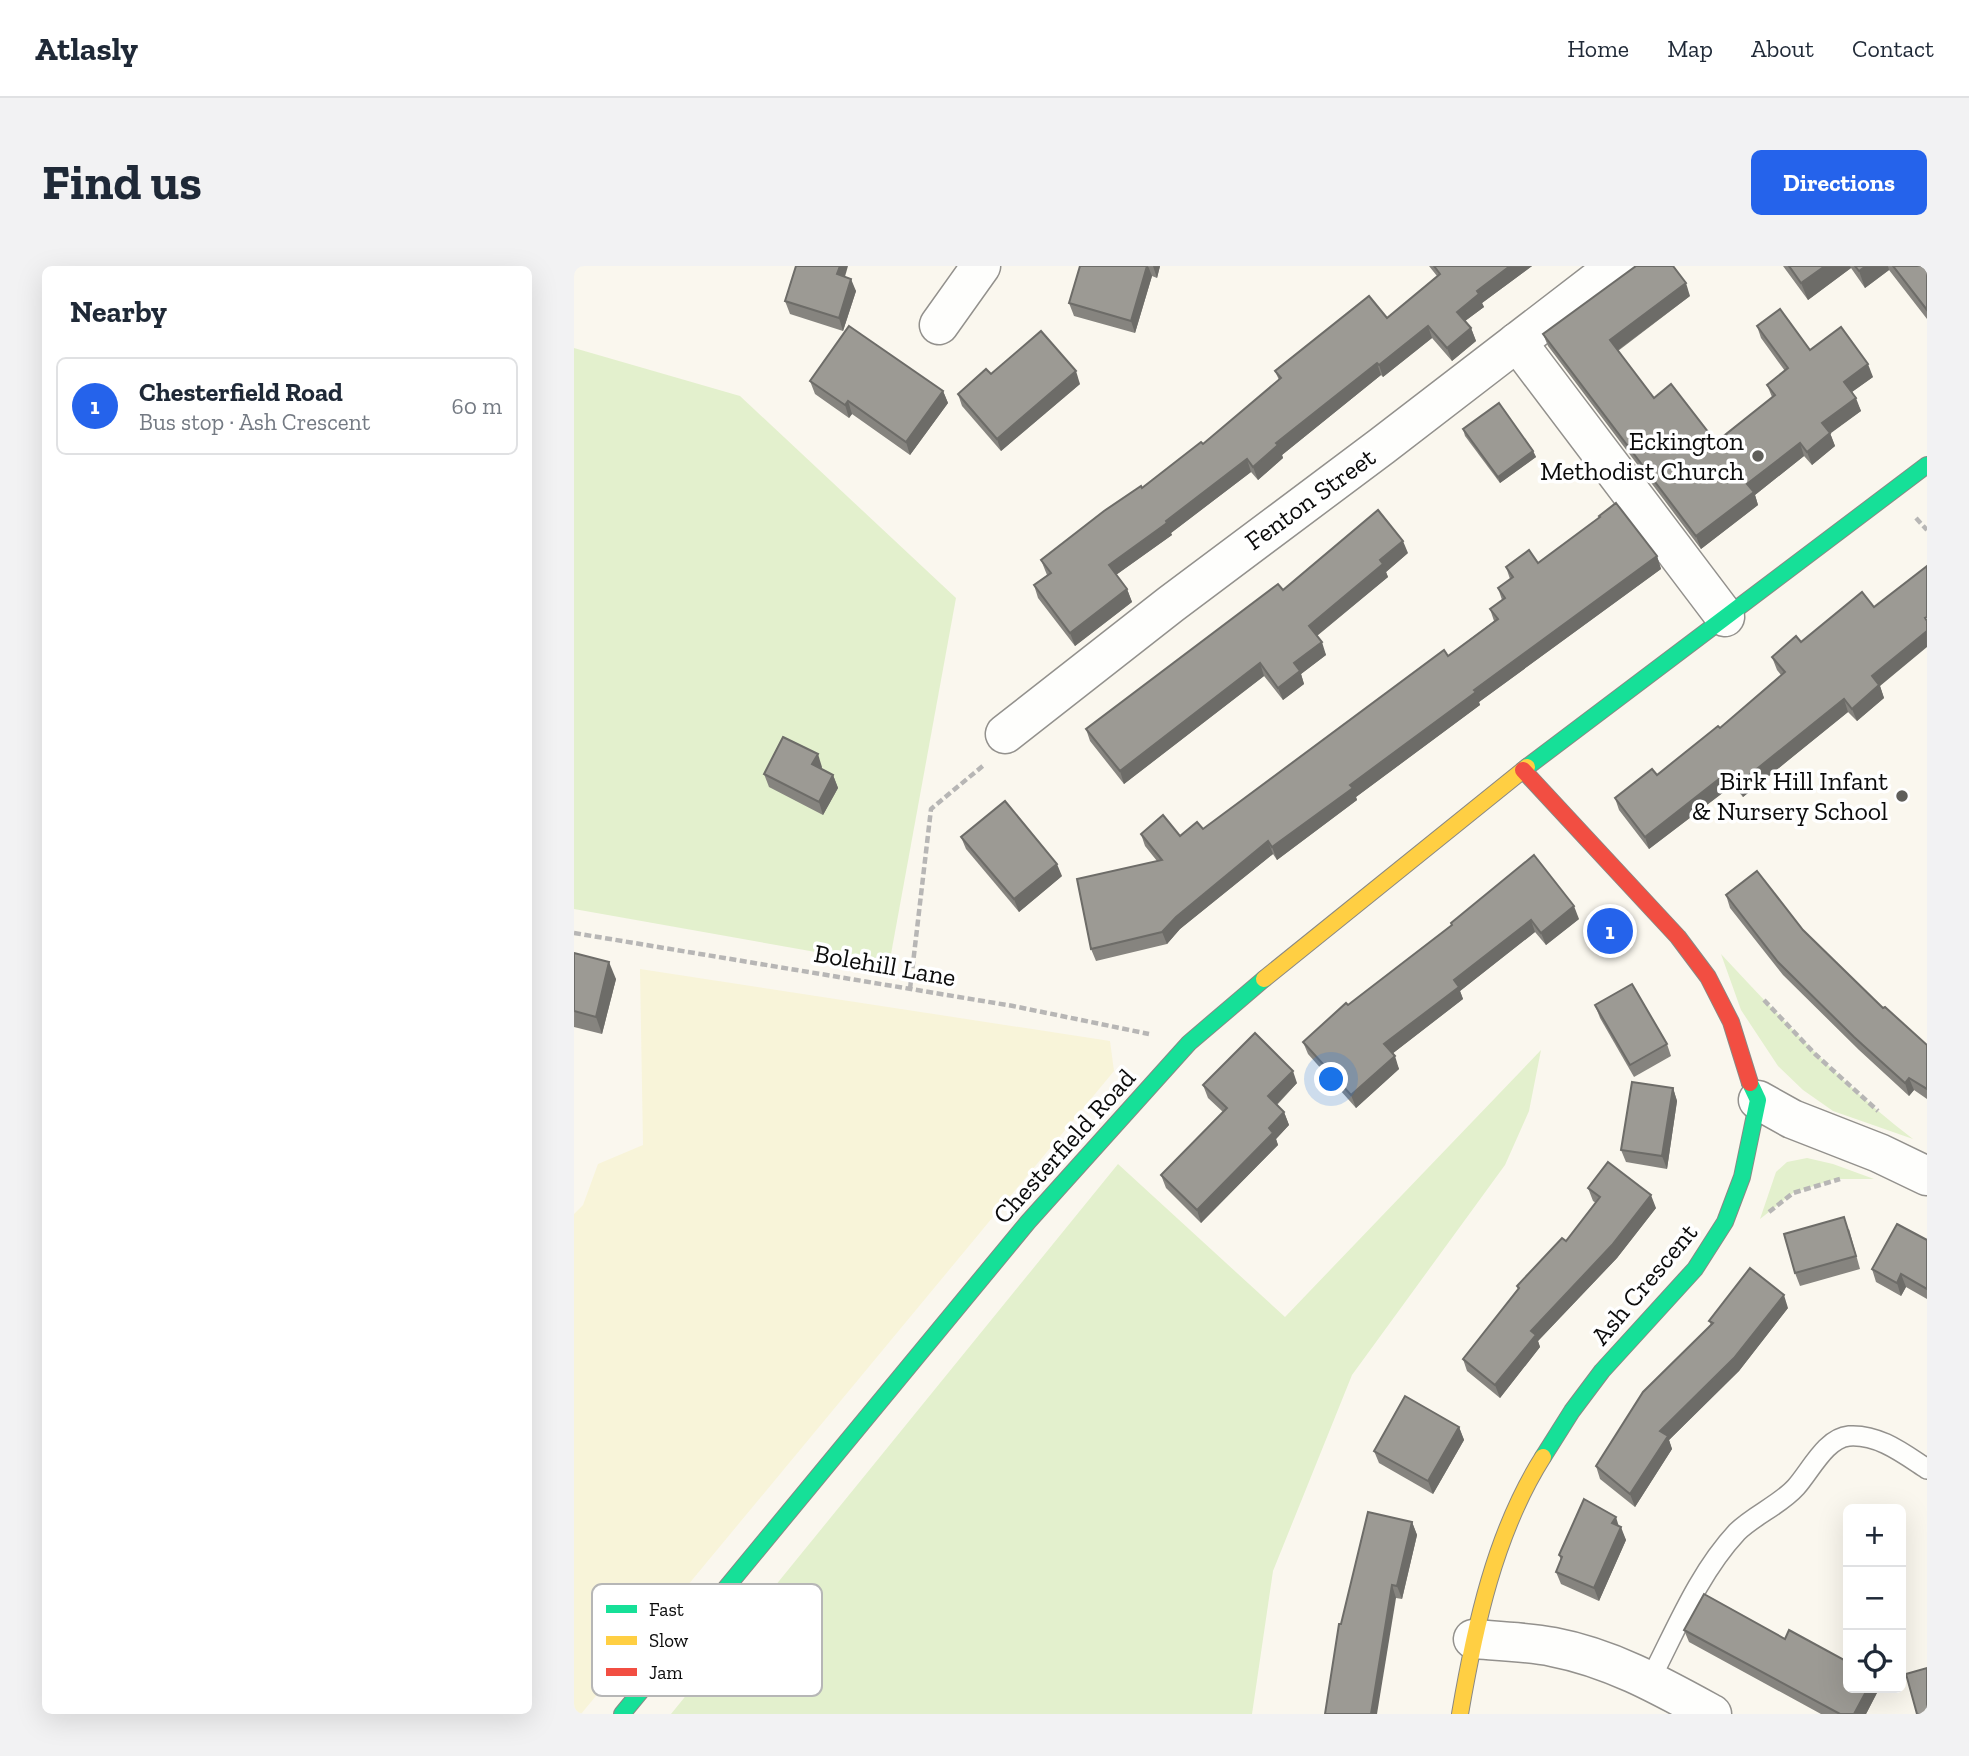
<!DOCTYPE html>
<html lang="en">
<head>
<meta charset="utf-8">
<style>
	body { margin:0; font-family:"Zilla Slab",serif; background:#f2f2f3; color:#1f2937 }
	.controls { position:absolute; right:21px; bottom:21px; display:grid; overflow:hidden; border-radius:10px; box-shadow:0 7px 28px #0002 }
	.controls button { width:63px; height:63px; display:grid; place-items:center; padding:0; border:0; border-bottom:2px solid #e0e1e3; background:#fff; color:#1f2937; font:35px sans-serif }
	.you { position:absolute; left:758px; top:814px; width:24px; height:24px; margin:-18px; border:5px solid #fff; border-radius:50%; background:#1a73e8; box-shadow:0 0 0 10px #1a73e833 }
	.badge { display:grid; place-items:center; width:46px; height:46px; border-radius:50%; background:#2563eb; color:#fff; font-size:23px; font-weight:700 }
	.pin { position:absolute; translate:-50% -50%; border:4px solid #fff; box-shadow:0 2px 7px #0006 }
	.list { margin:0; padding:0; list-style:none }
	h2 { display:flex; justify-content:space-between; align-items:center; height:91px; margin:0; padding:0 28px; font-size:30px }
	h2 small { font-size:23px; font-weight:400; color:#747a83 }
	.list li { display:grid; grid-template-columns:46px 1fr auto; gap:21px; align-items:center; box-sizing:border-box; height:98px; margin:0 14px 14px; padding:0 14px; border:2px solid #e0e1e3; border-radius:10px }
	.list b { display:block; font-size:26px; white-space:nowrap }
	.list p { margin:0; font-size:23px; white-space:nowrap; color:#747a83 }
	.list em { font-size:23px; font-style:normal; color:#747a83 }
	.icon { flex:none; width:38px; height:38px; fill:none; stroke:currentColor; stroke-width:2; stroke-linecap:round; stroke-linejoin:round }
	.map { position:relative; flex:none; width:1353px; height:1448px; overflow:hidden; border-radius:10px }
	header { display:flex; align-items:center; gap:42px; box-sizing:border-box; height:98px; padding:0 35px; background:#fff; border-bottom:2px solid #e0e1e3 }
	header strong { font-size:33px }
	nav { display:flex; gap:38px; margin-inline-start:auto; font-size:24px }
	.intro { display:flex; align-items:center; justify-content:space-between; box-sizing:border-box; height:168px; padding:0 42px }
	h1 { margin:0; font-size:49px }
	.button { padding:18px 32px; border-radius:10px; background:#2563eb; color:#fff; font-size:24px; font-weight:700 }
	main { display:flex; gap:42px; padding:0 42px }
	aside { flex:1; background:#fff; border-radius:10px; box-shadow:0 7px 28px #0002 }
	.map>svg:first-child { display:block }
	.farmland { fill:#f8f4d9 }
	.green { fill:#e3f0cd }
	.lines { fill:none; stroke-linecap:round; stroke-linejoin:round }
	.lane-casing { stroke:#93918d; stroke-width:22 }
	.street-casing { stroke:#93918d; stroke-width:41 }
	.fast-casing { stroke:#898884; stroke-width:18 }
	.slow-casing { stroke:#898884; stroke-width:18 }
	.jam-casing { stroke:#898884; stroke-width:18 }
	.path { stroke:#b7b6b5; stroke-width:4.5; stroke-dasharray:7 3.5; stroke-linecap:butt }
	.lane { stroke:#fefefc; stroke-width:19 }
	.street { stroke:#fefefc; stroke-width:38 }
	.fast { stroke:#16e098; stroke-width:16 }
	.slow { stroke:#ffcf43; stroke-width:16 }
	.jam { stroke:#f24e42; stroke-width:16 }
	.wall { fill:#86847f }
	.shaded-wall { fill:#6d6c68 }
	.building { fill:#9c9a94; stroke:#6d6c68; stroke-width:2 }
	.poi-dot { fill:#5f5e5a; stroke:#fff; stroke-width:2.5 }
	.labels { text-anchor:middle; stroke-width:7; stroke-linejoin:round; paint-order:stroke }
	.poi-label { font-size:26px; fill:#0b0b0b; stroke:#fff; text-anchor:end }
	.street-label { font-size:26px; fill:#0b0b0b; stroke:#fff }
	.key { fill:#fff; stroke:#b6b6b6; stroke-width:2 }
	.key-label { font-size:19px; fill:#0b0b0b }
</style>
</head>
<body>
<header>
<strong>Atlasly</strong>
<nav><a>Home</a><a>Map</a><a>About</a><a>Contact</a></nav>
</header>
<div class="intro"><h1>Find us</h1><a class="button">Directions</a></div>
<main>
<aside>
<h2>Nearby<small></small></h2>
<ul class="list">
<li><span class="badge">1</span><div><b>Chesterfield Road</b><p>Bus stop · Ash Crescent</p></div><em>60 m</em></li>
</ul>
</aside>
<div class="map">
<svg width="1353" height="1448" viewBox="0 0 1353 1448">
	<rect width="100%" height="100%" fill="#faf7ee"/>
	<!-- farmland -->
	<path class="farmland" d="M66,703l470,72 4,30 -533,643h-7v-500l9,-9 15,-41 45,-19z"/>
	<!-- green -->
	<g class="green">
		<path d="M0,82l166,48 216,202 -67,367 -315,-56z"/>
		<path d="M1147,688c61,65 121,131 192,185l-80,-28 -30,-21 -25,-24 -37,-56z"/>
		<path d="M967,784l-12,61 -24,54 -153,210 -79,196 -21,143h-581l447,-550 167,153z"/>
		<path d="M1233,892l26,6 41,15h-39l-42,14 -33,26 16,-47 11,-10z"/>
	</g>
	<g class="lines">
		<!-- lane casing -->
		<g class="lane-casing">
			<path id="lane" d="M1076,1414c26,-50 48,-106 87,-148 17,-17 43,-27 59,-45 15,-17 30,-49 53,-51 30,-2 55,18 78,33"/>
		</g>
		<!-- street casing -->
		<g class="street-casing">
			<g id="street">
				<path d="M365,59l42,-59"/>
				<path d="M943,76l208,275"/>
				<path d="M431,468l166,-130 211,-158 234,-180"/>
				<path d="M1184,834l34,19 87,34 48,23"/>
				<path d="M899,1373c26,2 54,3 80,8 58,11 108,39 159,67"/>
			</g>
		</g>
		<!-- fast casing -->
		<g class="fast-casing">
			<g id="fast">
				<path d="M953,501l400,-302"/>
				<path d="M969,1191l29,-46 30,-40 93,-102 30,-47 17,-45 16,-77 -8,-17"/>
				<path d="M48,1448l406,-492 161,-179 75,-64"/>
			</g>
		</g>
		<!-- slow casing -->
		<g class="slow-casing">
			<g id="slow">
				<path d="M690,713l263,-212"/>
				<path d="M886,1448c15,-88 35,-181 83,-257"/>
			</g>
		</g>
		<!-- jam casing -->
		<g class="jam-casing">
			<path id="jam" d="M949,504l155,167 30,40 23,45 19,61"/>
		</g>
		<!-- path -->
		<g class="path">
			<path d="M1342,252l11,12"/>
			<path d="M0,667l439,73 136,28"/>
			<path d="M336,723l21,-180 54,-45"/>
			<path d="M1190,734l51,54 63,57"/>
			<path d="M1195,946l24,-19 47,-14"/>
		</g>
		<!-- lane -->
		<use href="#lane" class="lane"/>
		<!-- street -->
		<use href="#street" class="street"/>
		<!-- fast -->
		<use href="#fast" class="fast"/>
		<!-- slow -->
		<use href="#slow" class="slow"/>
		<!-- jam -->
		<use href="#jam" class="jam"/>
	</g>
	<!-- wall -->
	<g class="wall">
		<path d="M506,0h80l-3,12 -5,-2 -17,57 -61,-17 -5,-13z"/>
		<path d="M855,0h103l-50,37 2,4 -19,14 6,7 5,13 -24,20 -20,-23 -49,39 -2,-2 -99,80 1,3 -25,22 -7,-8 -80,61 1,2 -56,40 11,14 5,13 -57,44 -37,-48 -4,-13 13,-10 -6,-15 162,-116 76,-64 -4,-9 112,-53 50,-42z"/>
		<path d="M1209,0h144v53l-38,-49 -24,18 -14,-20 -43,32z"/>
		<path d="M271,11l11,14 -13,40 -53,-17 -5,-13z"/>
		<path d="M1116,30l-72,55 36,47 62,44 56,-45 -5,-12 18,-14 -24,-33 -4,-12 116,51 -21,15 9,19 -31,22 5,13 -23,19 -8,-9 -49,39 3,10 -57,44 -153,-203 -5,-12z"/>
		<path d="M417,108l89,10 -79,67 -39,-45 -4,-12z"/>
		<path d="M236,115l133,10 5,12 -38,52 -58,-41 -3,4 -34,-24z"/>
		<path d="M889,163l70,22 3,6 -36,26 -35,-47z"/>
		<path d="M834,287l-22,19 2,5 -71,59 9,19 -25,19 3,10 -21,16 -19,-24 -140,108 -34,-43 -4,-12 197,-139z"/>
		<path d="M1083,290l4,13 -182,133 1,3 -124,92 1,3 -80,60 -4,-6 -93,75 -13,15 -71,17 -5,-12 66,-88 -12,-15 -4,-12 39,2 23,-7 245,-173 46,-35 -4,-12 12,-9 -4,-12 12,-9 -4,-12 32,-4z"/>
		<path d="M1227,376l79,44 4,12 -27,23 -9,-9 -105,85 -10,-12 -84,64 -30,-39 -4,-12 42,-23 63,-47 61,-53 -4,-5 -5,-13z"/>
		<path d="M248,501l-1,2 12,6 5,13 -15,27 -54,-28 -5,-13z"/>
		<path d="M387,571l101,39 -43,36 -53,-63z"/>
		<path d="M1152,629l77,35 80,78 44,37v54l-13,-9 -5,6 -50,-46 -76,-75 -53,-67z"/>
		<path d="M1005,653l-33,26 -11,-13 -75,59 3,8 -71,55 7,15 -43,39 -48,-54 -5,-12 45,-37 104,-80 -1,-2z"/>
		<path d="M0,687l42,26 -14,55 -28,-7z"/>
		<path d="M1021,739l72,39 4,12 -37,21 -34,-59z"/>
		<path d="M723,817l-20,22 7,7 5,13 -13,14 2,6 -77,78 -35,-35 -5,-13 62,-63 -15,-14 -5,-13z"/>
		<path d="M1099,822l4,13 -10,68 -41,-7 -5,-12z"/>
		<path d="M1014,922l68,20 -39,50 -79,83 2,6 -40,51 -33,-27 -4,-12 55,-69 -1,-4 49,-45 30,-38 -3,-2z"/>
		<path d="M1275,963l11,40 -60,17 -5,-13z"/>
		<path d="M1353,974v59l-21,-12 -5,9 -25,-14 -4,-13z"/>
		<path d="M1214,1042l-49,63 -70,69 3,9 -37,58 -35,-28 -4,-13 115,-141 -2,-4z"/>
		<path d="M885,1161l5,13 -31,54 -54,-31 -5,-12z"/>
		<path d="M838,1256l5,13 -15,64 -6,-1 -55,26z"/>
		<path d="M1045,1260l7,14 -27,61 -38,-17 -5,-12 5,-12 -2,-5z"/>
		<path d="M1110,1364l164,58h31v1l-13,25h-45l-132,-72z"/>
	</g>
	<!-- shaded-wall -->
	<g class="shaded-wall">
		<path d="M266,0h8l-6,21 -5,-13z"/>
		<path d="M573,0h1l4,10 -17,57 -4,-12z"/>
		<path d="M579,0h7l-3,12z"/>
		<path d="M936,0h22l-50,37 2,4 -23,17 -4,-12 20,-21z"/>
		<path d="M1251,0h25l1,2 -43,32 -7,-17z"/>
		<path d="M1292,0h22l1,4 -24,18 -6,-17z"/>
		<path d="M277,13l5,12 -13,40 -4,-13z"/>
		<path d="M1112,17l4,13 -76,57 -4,-13z"/>
		<path d="M854,60l4,12 -49,39 -4,-12z"/>
		<path d="M897,62l5,13 -24,20 -5,-13z"/>
		<path d="M803,97l4,12 -99,80 1,3 -25,22 -5,-13 23,-24z"/>
		<path d="M1294,98l5,13 -24,17 -5,-12z"/>
		<path d="M502,105l4,13 -79,67 -4,-12z"/>
		<path d="M369,125l5,12 -38,52 -4,-13z"/>
		<path d="M1282,132l5,13 -34,25 -5,-13z"/>
		<path d="M274,135l4,13 -3,4 -4,-13z"/>
		<path d="M1256,167l5,13 -23,19 -5,-13z"/>
		<path d="M1226,177l4,13 -49,39 3,10 -57,44 -5,-13 51,-52z"/>
		<path d="M959,185l3,6 -36,26 -2,-6z"/>
		<path d="M673,193l4,13 -80,61 1,2 -59,42 -4,-12z"/>
		<path d="M829,275l5,12 -22,19 2,5 -74,61 -5,-12 71,-66z"/>
		<path d="M1083,290l4,13 -182,133 1,3 -124,92 1,3 -80,60 -5,-13 78,-62 124,-95z"/>
		<path d="M553,323l5,13 -57,44 -5,-13z"/>
		<path d="M1353,365v16l-47,39 4,12 -27,23 -5,-12 20,-33z"/>
		<path d="M748,376l4,13 -25,19 3,10 -21,16 -5,-12 16,-25z"/>
		<path d="M686,397l4,13 -140,108 -4,-13z"/>
		<path d="M1270,433l4,13 -105,85 -5,-13z"/>
		<path d="M244,488l4,13 -5,10 -5,-13z"/>
		<path d="M1154,506l5,13 -84,64 -4,-12z"/>
		<path d="M259,509l5,13 -15,27 -4,-13z"/>
		<path d="M694,575l5,13 -93,75 -13,15 -5,-12 14,-15z"/>
		<path d="M483,598l5,12 -43,36 -5,-13z"/>
		<path d="M1000,640l5,13 -33,26 -5,-12z"/>
		<path d="M957,654l4,12 -75,59 3,8 -75,58 -4,-13 70,-64z"/>
		<path d="M35,696l7,17 -14,55 -6,-17z"/>
		<path d="M821,790l4,13 -43,39 -5,-13z"/>
		<path d="M719,805l4,12 -25,26 -4,-13z"/>
		<path d="M1335,812l5,12 -5,6 -4,-13z"/>
		<path d="M1099,822l4,13 -10,68 -5,-13z"/>
		<path d="M710,846l5,13 -13,14 2,6 -77,78 -4,-13 72,-82z"/>
		<path d="M1077,929l5,13 -39,50 -79,83 2,6 -40,51 -5,-13 36,-54z"/>
		<path d="M1327,1008l5,13 -5,9 -4,-13z"/>
		<path d="M1210,1029l4,13 -49,63 -70,69 3,9 -37,58 -5,-13 30,-63z"/>
		<path d="M885,1161l5,13 -31,54 -5,-13z"/>
		<path d="M1042,1251l4,13 1,-3 5,13 -27,61 -5,-13 18,-65z"/>
		<path d="M838,1256l5,13 -15,64 -5,-13z"/>
		<path d="M818,1319l4,13 -19,116h-6z"/>
		<path d="M1294,1422h11v1l-13,25h-12z"/>
	</g>
	<!-- building -->
	<g class="building">
		<path d="M222,0h44l-3,8 14,5 -12,39 -54,-17z"/>
		<path d="M506,0h67l-16,55 -62,-18z"/>
		<path d="M860,0h76l-33,25 2,3 -22,18 14,16 -24,20 -19,-22 -49,39 -2,-2 -101,80 2,2 -25,22 -6,-8 -81,62 1,2 -58,42 18,24 -57,44 -36,-48 17,-12 -10,-13 63,-49 37,-25 1,2 59,-46 2,2 78,-66 -6,-7 94,-75 18,22 53,-44z"/>
		<path d="M1062,0h37l13,17 -76,57 44,58 17,-14 45,58 59,-47 -8,-10 21,-17 -31,-42 23,-17 30,41 31,-23 27,37 -24,18 12,16 -34,25 8,10 -23,19 -7,-9 -53,41 7,8 -58,44 -153,-202z"/>
		<path d="M1215,0h36l-24,17z"/>
		<path d="M1281,0h11l-7,5z"/>
		<path d="M1319,0h34v44z"/>
		<path d="M275,60l94,65 -37,51 -58,-41 -3,4 -35,-24z"/>
		<path d="M467,65l35,40 -79,68 -39,-45 28,-25 5,5z"/>
		<path d="M925,137l34,48 -35,26 -35,-48z"/>
		<path d="M1042,237l41,53 -183,134 2,2 -126,93 3,3 -81,59 -4,-6 -92,76 -14,15 -71,17 -14,-70 85,-19 -21,-26 22,-19 17,21 17,-14 6,7 241,-179 4,6 50,-37 -8,-10 15,-11 -7,-10 15,-11 -7,-10 23,-17 9,13 62,-46 -1,-1z"/>
		<path d="M804,244l25,31 -23,19 3,4 -74,62 13,16 -28,21 6,8 -22,17 -18,-25 -140,108 -34,-42 192,-145 5,6z"/>
		<path d="M1353,300v51l-2,1 2,3v10l-55,45 7,9 -27,24 -8,-10 -106,85 -10,-12 -83,65 -30,-39 37,-29 5,6 61,-49 2,2 65,-56 -13,-15 24,-21 5,6 61,-50 12,15z"/>
		<path d="M209,471l35,17 -6,10 21,11 -14,27 -55,-28z"/>
		<path d="M431,535l52,63 -43,35 -53,-62z"/>
		<path d="M960,589l40,51 -33,27 -10,-13 -77,60 5,7 -75,57 11,12 -44,39 -48,-53 43,-39 2,2 104,-80 -1,-2z"/>
		<path d="M1183,605l46,59 80,78 2,-1 42,38v44l-18,-11 -4,5 -51,-46 -76,-75 -52,-67z"/>
		<path d="M0,687l35,9 -13,55 -22,-6z"/>
		<path d="M1058,718l35,60 -37,21 -35,-60z"/>
		<path d="M681,767l38,38 -25,25 16,16 -15,16 4,5 -76,77 -36,-35 66,-67 -24,-23z"/>
		<path d="M1058,816l41,6 -11,68 -41,-6z"/>
		<path d="M1034,896l43,33 -39,50 -81,86 5,4 -41,50 -32,-26 56,-71 -2,-2 45,-48 4,3 34,-44 -12,-9z"/>
		<path d="M1270,951l12,39 -61,17 -11,-39z"/>
		<path d="M1323,958l30,16v49l-26,-15 -4,9 -25,-14z"/>
		<path d="M1176,1002l34,27 -50,63 -74,73 8,5 -38,58 -34,-28 47,-74 70,-69 -4,-2z"/>
		<path d="M831,1130l54,31 -31,54 -54,-30z"/>
		<path d="M1010,1233l32,18 -4,6 9,4 -27,61 -38,-16 6,-15 -3,-2z"/>
		<path d="M794,1246l44,10 -15,64 -5,-1 -21,129h-46l14,-90h2z"/>
		<path d="M1130,1328l81,45 4,-9 59,32v26h20l-14,26h-14l-156,-84z"/>
		<path d="M1353,1402v46h-10l-11,-40z"/>
	</g>
	<!-- markers -->
	<g class="poi-dot">
		<circle cx="1184" cy="190" r="7"/>
		<circle cx="1328" cy="530" r="7"/>
	</g>
	<g class="labels">
		<!-- poi labels -->
		<g class="poi-label">
			<text x="1170" y="184">Eckington<tspan x="1170" dy="30">Methodist Church</tspan></text>
			<text x="1314" y="524">Birk Hill Infant<tspan x="1314" dy="30">&amp; Nursery School</tspan></text>
		</g>
		<!-- street labels -->
		<g class="street-label">
			<text transform="translate(736 233) rotate(-36)" y="9">Fenton Street</text>
			<text transform="translate(311 699) rotate(10)" y="9">Bolehill Lane</text>
			<text transform="translate(490 880) rotate(-48)" y="9">Chesterfield Road</text>
			<text transform="translate(1070 1018) rotate(-50)" y="9">Ash Crescent</text>
		</g>
	</g>
	<!-- legend -->
	<rect x="18" y="1318" width="230" height="112" rx="10" class="key"/>
	<rect x="32" y="1339" width="31" height="8" fill="#16e098"/>
	<rect x="32" y="1370" width="31" height="9" fill="#ffcf43"/>
	<rect x="32" y="1402" width="31" height="8" fill="#f24e42"/>
	<g class="key-label">
		<text x="75" y="1350">Fast</text>
		<text x="75" y="1381">Slow</text>
		<text x="75" y="1413">Jam</text>
	</g>
</svg>
<div class="controls">
<button>+</button>
<button>−</button>
<button><svg class="icon" aria-label="locate" viewBox="0 0 24 24"><circle cx="12" cy="12" r="6"/><path d="M12 2v4M12 18v4M2 12h4M18 12h4"/></svg></button>
</div>
<div class="you"></div>
<div class="pin badge" style="left:1036px;top:665px">1</div>
</div>
</main>
</body>
</html>
